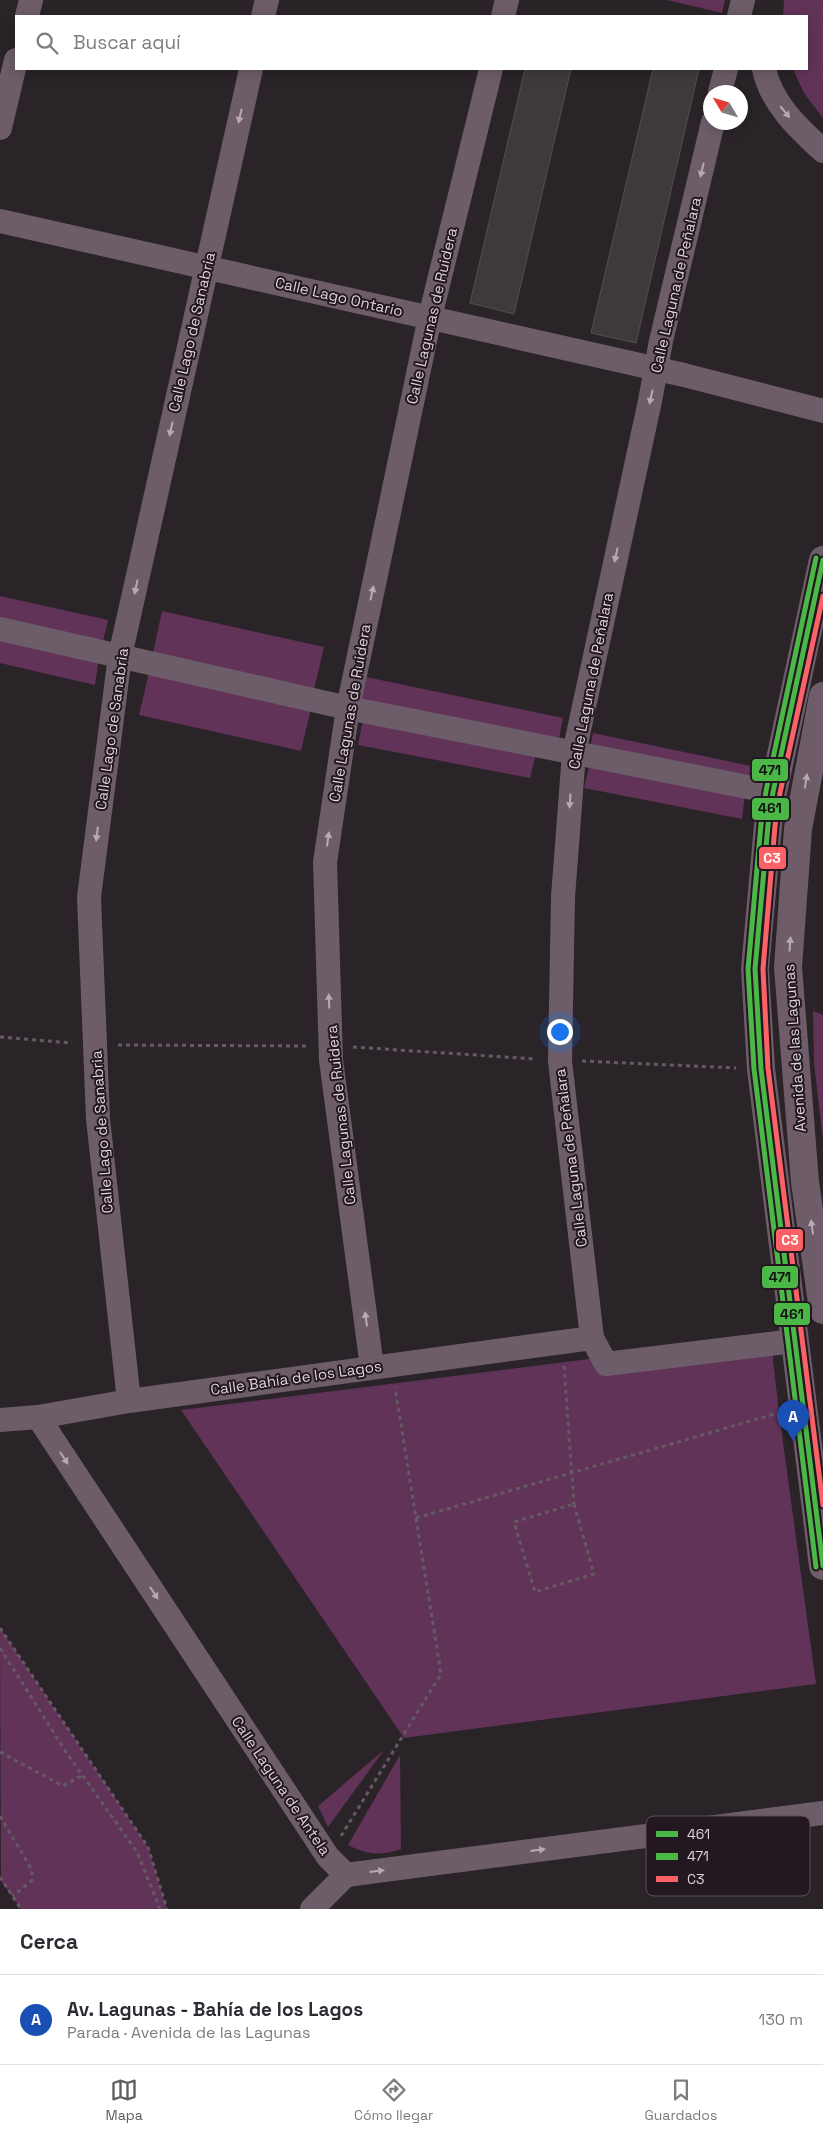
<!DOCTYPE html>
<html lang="es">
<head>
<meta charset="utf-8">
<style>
	body { margin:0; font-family:"Space Grotesk",sans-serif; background:#f7f7f7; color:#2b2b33 }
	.compass { position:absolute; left:703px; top:85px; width:45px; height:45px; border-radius:50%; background:#fff; box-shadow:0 2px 12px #0003; rotate:308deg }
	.you { position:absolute; left:559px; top:1031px; width:18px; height:18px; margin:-12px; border:4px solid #fff; border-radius:50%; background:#1a73e8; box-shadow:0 0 0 8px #1a73e833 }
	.badge { display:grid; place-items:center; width:32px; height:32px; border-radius:50%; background:#5f5c62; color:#fff; font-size:16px; font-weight:700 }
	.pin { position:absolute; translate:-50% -41px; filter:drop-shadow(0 1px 2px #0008) }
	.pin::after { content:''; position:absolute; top:26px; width:18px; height:15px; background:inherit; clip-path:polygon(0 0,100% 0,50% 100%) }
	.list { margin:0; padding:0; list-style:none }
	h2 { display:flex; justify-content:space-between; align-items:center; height:65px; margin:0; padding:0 20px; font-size:21px }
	h2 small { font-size:16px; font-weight:400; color:#7c7c81 }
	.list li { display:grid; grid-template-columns:32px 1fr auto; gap:15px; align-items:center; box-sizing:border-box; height:90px; padding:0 20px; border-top:1px solid #e1e1e2 }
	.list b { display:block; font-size:19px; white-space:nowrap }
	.list p { margin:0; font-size:16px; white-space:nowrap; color:#7c7c81 }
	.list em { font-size:16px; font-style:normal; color:#7c7c81 }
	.icon { flex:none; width:28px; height:28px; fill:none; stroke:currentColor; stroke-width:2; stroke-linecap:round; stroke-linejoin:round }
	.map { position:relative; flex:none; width:823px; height:1909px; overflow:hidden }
	.search { position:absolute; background:#fff; box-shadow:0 2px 12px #0003; left:15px; right:15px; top:15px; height:55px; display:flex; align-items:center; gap:12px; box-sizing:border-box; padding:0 18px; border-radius:0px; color:#7c7c81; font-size:19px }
	.sheet { height:155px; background:#fff }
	nav { display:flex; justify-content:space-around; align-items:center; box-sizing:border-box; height:70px; border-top:1px solid #e1e1e2; background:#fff; font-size:14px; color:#7c7c81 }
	nav a { display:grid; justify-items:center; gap:2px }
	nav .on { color:#5f5c62 }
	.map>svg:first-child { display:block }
	.green { fill:#623358 }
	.building { fill:#3f393d; stroke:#544e52 }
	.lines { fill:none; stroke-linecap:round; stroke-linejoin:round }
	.path { stroke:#665a62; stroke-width:3; stroke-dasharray:4 4; stroke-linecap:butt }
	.minor { stroke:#6c5d69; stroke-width:24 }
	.major { stroke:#6e5d69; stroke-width:28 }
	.bus-1-casing { stroke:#231720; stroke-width:9 }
	.bus-2-casing { stroke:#231720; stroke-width:9 }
	.bus-3-casing { stroke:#231720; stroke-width:9 }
	.bus-1 { stroke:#4ab747; stroke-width:5 }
	.bus-2 { stroke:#4ab747; stroke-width:5 }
	.bus-3 { stroke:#fa6268; stroke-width:5 }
	.oneway { fill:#b6abb3 }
	.oneway2 { fill:#b7abb3 }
	.labels { text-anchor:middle; stroke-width:4; stroke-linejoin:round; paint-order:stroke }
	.street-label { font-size:15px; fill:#ded5db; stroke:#231720 }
	.key { fill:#231720; stroke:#5b5058; stroke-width:1 }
	.key-label { font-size:14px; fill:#ded5db }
	.line-badge { stroke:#231720; stroke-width:2 }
	.badge-label { font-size:14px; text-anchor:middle; font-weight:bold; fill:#fff }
	.pale-badge-label { font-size:14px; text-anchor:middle; font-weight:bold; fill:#111 }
</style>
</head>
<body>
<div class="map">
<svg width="823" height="1909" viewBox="0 0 823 1909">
	<rect width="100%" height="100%" fill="#2a2328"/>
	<!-- green -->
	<g class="green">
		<path d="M667,0h58l-3,13z"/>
		<path d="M784,0h39v118l-19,-25 -11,-24h14v-53h-24z"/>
		<path d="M0,596l108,24 -6,26 -102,-23z"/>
		<path d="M162,611l162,36 -11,47 -161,-36z"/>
		<path d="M0,637l99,21 -4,27 -95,-22z"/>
		<path d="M150,668l162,36 -11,47 -162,-36z"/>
		<path d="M366,677l197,41 -5,26 -198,-41z"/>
		<path d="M363,720l173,34 -6,24 -172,-33z"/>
		<path d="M593,733l158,33 -4,17 -157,-34z"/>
		<path d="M590,763l155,30 -3,26 -158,-31z"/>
		<path d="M813,1011l10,4v125l-9,-77z"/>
		<path d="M772,1350l7,63 37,271 -412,54 -223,-328 424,-53z"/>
		<path d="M0,1628l148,219 19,62h-146l-20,-28z"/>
		<path d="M384,1750l-56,77 -10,-21z"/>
		<path d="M400,1755l1,94c-21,7 -33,6 -53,-4z"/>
	</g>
	<!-- building -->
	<g class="building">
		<path d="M525,69h46l-57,245 -44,-11z"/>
		<path d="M653,69h46l-63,274 -45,-10z"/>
	</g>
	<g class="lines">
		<!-- path -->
		<g class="path">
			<path d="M0,1037l72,6"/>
			<path d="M118,1045l189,1"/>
			<path d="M353,1047l183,12"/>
			<path d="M582,1061l154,7"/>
			<path d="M564,1366l10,138"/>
			<path d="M574,1504l20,70 -59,18 -21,-70z"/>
			<path d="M416,1518l362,-105"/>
			<path d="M0,1628l148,219 19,62"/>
			<path d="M0,1648l68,107 69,97 23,57"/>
			<path d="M0,1752l63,34 20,-11"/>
			<path d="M0,1816l32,54v10l-19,16"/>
			<path d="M341,1836l100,-162 -46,-287"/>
			<path d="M0,1877l21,32"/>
		</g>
		<!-- minor -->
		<g class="minor">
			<path d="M27,16l4,-16"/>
			<path d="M263,16l4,-16"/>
			<path d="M503,16l4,-16"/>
			<path d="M739,16l4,-16"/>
			<path d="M764,69c7,34 34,59 59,82"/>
			<path d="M720,92l6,-23"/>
			<path d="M713,122l-52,219 -11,60 -76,352 -11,144 -3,164 32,277 14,26 188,-23"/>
			<path d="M0,128l16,-68"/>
			<path d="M0,221l684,154 139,36"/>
			<path d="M0,629l348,79 425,84"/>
			<path d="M372,1367l-41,-307 -6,-198 23,-154 82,-391 61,-248"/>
			<path d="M129,1401l-31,-282 -9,-222 31,-241 131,-587"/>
			<path d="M38,1417l290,440 18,18 477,-62"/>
			<path d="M0,1420l38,-3 91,-16 463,-63"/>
			<path d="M312,1909l34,-34"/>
		</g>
		<!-- major -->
		<g class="major">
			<path d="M823,560l-50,232 -5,33 -13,144 6,100 62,497"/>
			<path d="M823,696l-25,133 -10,138 17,215 18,128"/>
		</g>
		<!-- bus-1 casing -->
		<g class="bus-1-casing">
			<path id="bus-1" d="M823,560l-50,232 -5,33 -13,144 6,100 62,497"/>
		</g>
		<!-- bus-2 casing -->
		<g class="bus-2-casing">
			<path id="bus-2" d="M816,1567l-62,-498 -6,-100 13,-145 5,-33 50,-233"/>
		</g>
		<!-- bus-3 casing -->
		<g class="bus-3-casing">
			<path id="bus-3" d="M823,596l-43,197 -5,33 -12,143 5,99 55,437"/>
		</g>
		<!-- bus-1 -->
		<use href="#bus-1" class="bus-1"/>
		<!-- bus-2 -->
		<use href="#bus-2" class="bus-2"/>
		<!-- bus-3 -->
		<use href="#bus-3" class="bus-3"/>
	</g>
	<!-- one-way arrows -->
	<defs><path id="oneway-solid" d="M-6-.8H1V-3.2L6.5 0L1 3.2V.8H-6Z" transform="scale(1.25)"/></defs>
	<g class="oneway">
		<use href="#oneway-solid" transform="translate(785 112) rotate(50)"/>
		<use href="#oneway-solid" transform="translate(240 116) rotate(103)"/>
		<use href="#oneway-solid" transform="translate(702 170) rotate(104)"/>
		<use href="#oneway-solid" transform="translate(651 397) rotate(102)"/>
		<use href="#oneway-solid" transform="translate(171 429) rotate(102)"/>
		<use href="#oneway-solid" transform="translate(616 555) rotate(102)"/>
		<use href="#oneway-solid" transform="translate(136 587) rotate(102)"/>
		<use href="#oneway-solid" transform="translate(372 593) rotate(-78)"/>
		<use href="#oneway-solid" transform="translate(570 801) rotate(94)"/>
		<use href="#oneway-solid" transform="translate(97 834) rotate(97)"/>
		<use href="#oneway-solid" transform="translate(328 839) rotate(-82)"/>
		<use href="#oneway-solid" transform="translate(329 1001) rotate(-92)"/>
		<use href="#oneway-solid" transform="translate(366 1319) rotate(-98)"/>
		<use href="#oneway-solid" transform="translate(64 1458) rotate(57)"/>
		<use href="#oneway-solid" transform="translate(154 1593) rotate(57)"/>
		<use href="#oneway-solid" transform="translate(538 1850) rotate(-7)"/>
		<use href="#oneway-solid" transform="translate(377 1871) rotate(-7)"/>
	</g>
	<g class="oneway2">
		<use href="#oneway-solid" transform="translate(806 781) rotate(-81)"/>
		<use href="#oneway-solid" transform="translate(790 944) rotate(-86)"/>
		<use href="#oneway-solid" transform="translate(812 1227) rotate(-98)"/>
	</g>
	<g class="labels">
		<!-- street labels -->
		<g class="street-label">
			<text transform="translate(676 285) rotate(-77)" y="5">Calle Laguna de Peñalara</text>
			<text transform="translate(339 297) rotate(13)" y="5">Calle Lago Ontario</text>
			<text transform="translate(432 316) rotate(-77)" y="5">Calle Lagunas de Ruidera</text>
			<text transform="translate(192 332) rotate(-77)" y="5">Calle Lago de Sanabria</text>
			<text transform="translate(591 681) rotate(-79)" y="5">Calle Laguna de Peñalara</text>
			<text transform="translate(350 713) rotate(-80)" y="5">Calle Lagunas de Ruidera</text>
			<text transform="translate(112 729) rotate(-82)" y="5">Calle Lago de Sanabria</text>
			<text transform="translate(795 1048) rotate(-94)" y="5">Avenida de las Lagunas</text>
			<text transform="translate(341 1115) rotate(-96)" y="5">Calle Lagunas de Ruidera</text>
			<text transform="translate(102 1132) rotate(-94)" y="5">Calle Lago de Sanabria</text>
			<text transform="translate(571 1158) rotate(-97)" y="5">Calle Laguna de Peñalara</text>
			<text transform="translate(296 1378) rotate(-8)" y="5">Calle Bahía de los Lagos</text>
			<text transform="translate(281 1786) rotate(56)" y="5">Calle Laguna de Antela</text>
		</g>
	</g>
	<!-- legend -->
	<rect x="646" y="1816" width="164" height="80" rx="8" class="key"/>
	<rect x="656" y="1831" width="22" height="6" fill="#4ab747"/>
	<rect x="656" y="1853" width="22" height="7" fill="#4ab747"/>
	<rect x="656" y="1876" width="22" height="6" fill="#fa6268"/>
	<g class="key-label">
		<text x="687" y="1839">461</text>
		<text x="687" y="1861">471</text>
		<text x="687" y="1884">C3</text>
	</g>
	<g class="line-badge">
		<rect x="751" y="758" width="38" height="24" rx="5" fill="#4ab747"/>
		<rect x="751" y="797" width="39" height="24" rx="5" fill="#4ab747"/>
		<rect x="758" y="846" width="29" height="24" rx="5" fill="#fa6268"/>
		<rect x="775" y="1228" width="29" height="24" rx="5" fill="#fa6268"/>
		<rect x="761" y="1265" width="38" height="24" rx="5" fill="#4ab747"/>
		<rect x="773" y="1302" width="38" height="24" rx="5" fill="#4ab747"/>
	</g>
	<g class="badge-label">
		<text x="772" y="863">C3</text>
		<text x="790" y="1245">C3</text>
	</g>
	<g class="pale-badge-label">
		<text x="770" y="775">471</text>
		<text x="770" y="813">461</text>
		<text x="780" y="1282">471</text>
		<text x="792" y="1319">461</text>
	</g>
</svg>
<svg class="compass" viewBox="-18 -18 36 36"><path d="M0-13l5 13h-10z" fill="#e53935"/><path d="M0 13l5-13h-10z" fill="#7c7c81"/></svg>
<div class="you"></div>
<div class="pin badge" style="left:793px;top:1441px;background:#1a4fb4">A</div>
<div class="search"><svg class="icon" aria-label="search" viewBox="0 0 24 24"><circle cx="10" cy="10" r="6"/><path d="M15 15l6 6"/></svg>Buscar aquí</div>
</div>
<section class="sheet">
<h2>Cerca<small></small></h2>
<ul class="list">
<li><span class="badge" style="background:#1a4fb4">A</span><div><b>Av. Lagunas - Bahía de los Lagos</b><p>Parada · Avenida de las Lagunas</p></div><em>130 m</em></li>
</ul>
</section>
<nav>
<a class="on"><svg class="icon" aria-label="map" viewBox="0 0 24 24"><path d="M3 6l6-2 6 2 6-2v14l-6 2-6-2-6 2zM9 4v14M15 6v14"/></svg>Mapa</a>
<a><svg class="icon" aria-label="directions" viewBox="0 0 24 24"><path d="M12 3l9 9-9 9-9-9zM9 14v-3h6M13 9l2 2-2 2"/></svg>Cómo llegar</a>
<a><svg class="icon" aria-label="saved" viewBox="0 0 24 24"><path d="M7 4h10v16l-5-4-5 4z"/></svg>Guardados</a>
</nav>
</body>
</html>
